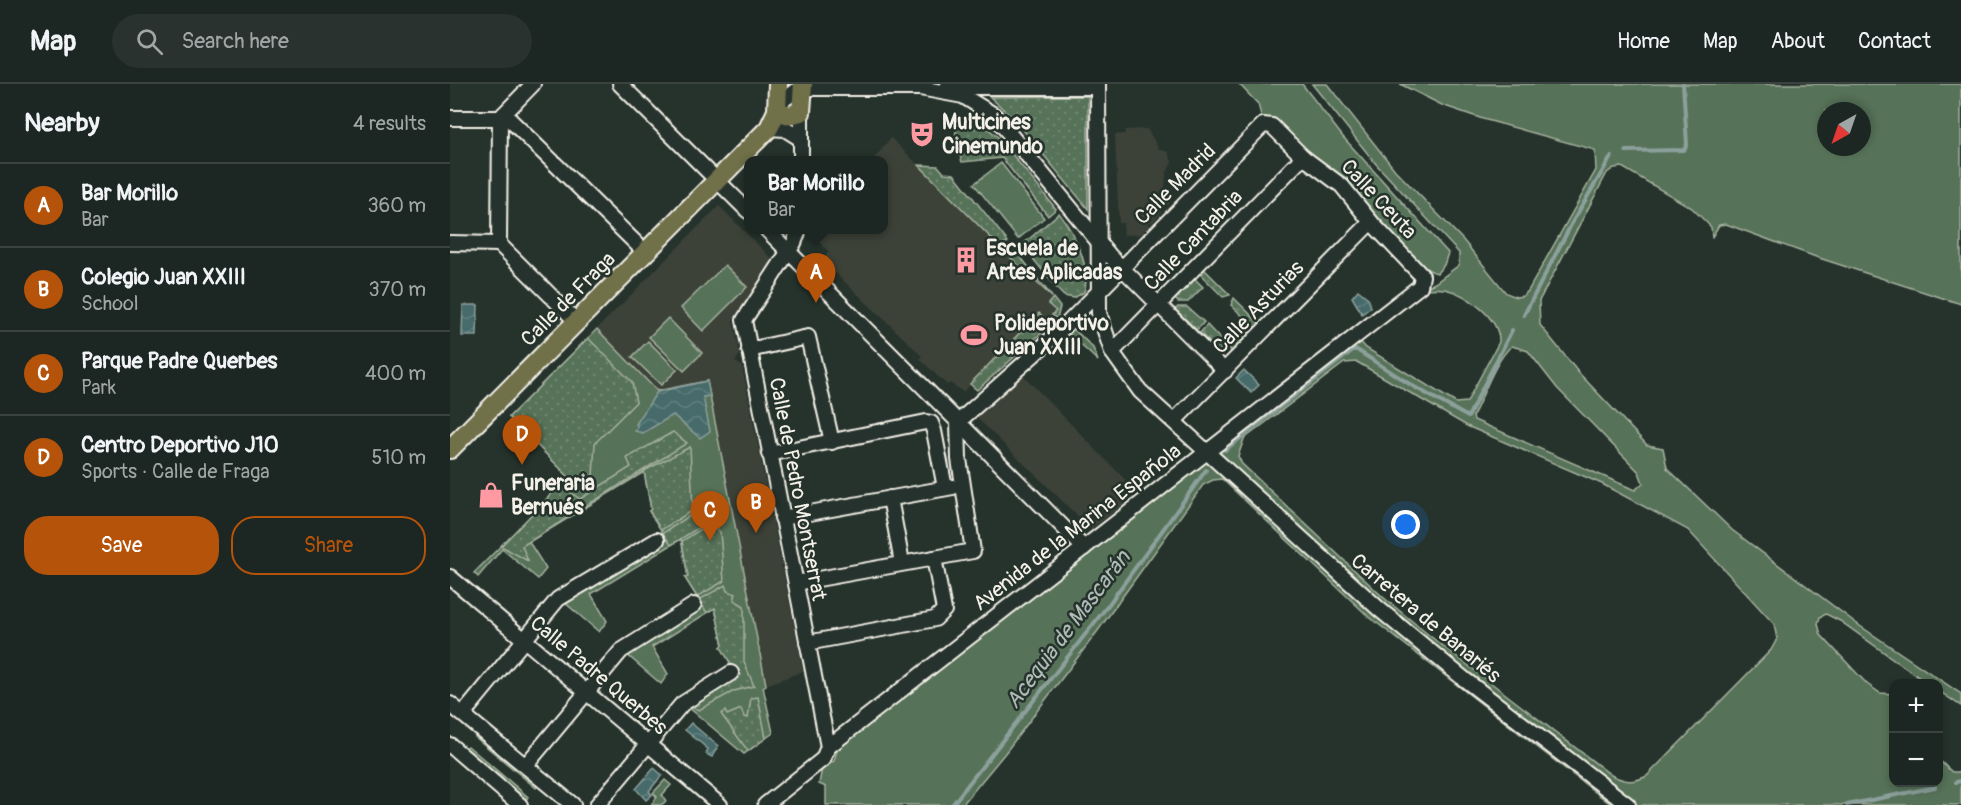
<!DOCTYPE html>
<html lang="en">
<head>
<meta charset="utf-8">
<style>
	body { margin:0; font-family:Pangolin,sans-serif; background:#29322f; color:#f1f3f6 }
	.controls { position:absolute; right:18px; bottom:18px; display:grid; overflow:hidden; border-radius:12px; box-shadow:0 3px 9px #0003 }
	.controls button { width:54px; height:54px; display:grid; place-items:center; padding:0; border:0; border-bottom:2px solid #3a4340; background:#1c2622; color:#f1f3f6; font:30px sans-serif }
	.compass { position:absolute; left:1367px; top:18px; width:54px; height:54px; border-radius:50%; background:#1c2622; box-shadow:0 3px 9px #0003; rotate:220deg }
	.you { position:absolute; left:956px; top:441px; width:21px; height:21px; margin:-15px; border:4px solid #fff; border-radius:50%; background:#1a73e8; box-shadow:0 0 0 9px #1a73e833 }
	.badge { display:grid; place-items:center; width:39px; height:39px; border-radius:50%; background:#b45309; color:#fff; font-size:20px; font-weight:700 }
	.pin { position:absolute; translate:-50% -50px; filter:drop-shadow(0 2px 3px #0008) }
	.pin::after { content:''; position:absolute; top:32px; width:21px; height:18px; background:inherit; clip-path:polygon(0 0,100% 0,50% 100%) }
	.popup { position:absolute; left:294px; top:72px; width:144px; height:78px; box-sizing:border-box; display:grid; place-content:center; border-radius:12px; background:#1c2622; filter:drop-shadow(0 2px 4px #0005); font-size:20px; white-space:nowrap; color:#a0a5a5 }
	.popup b { font-size:22px; color:#f1f3f6 }
	.popup::after { content:''; position:absolute; left:50%; top:100%; margin-left:-12px; border:12px solid transparent; border-top-color:#1c2622 }
	.list { margin:0; padding:0; list-style:none }
	h2 { display:flex; justify-content:space-between; align-items:center; height:78px; margin:0; padding:0 24px; font-size:26px }
	h2 small { font-size:20px; font-weight:400; color:#a0a5a5 }
	.list li { display:grid; grid-template-columns:39px 1fr auto; gap:18px; align-items:center; box-sizing:border-box; height:84px; padding:0 24px; border-top:2px solid #3a4340 }
	.list b { display:block; font-size:22px; white-space:nowrap }
	.list p { margin:0; font-size:20px; white-space:nowrap; color:#a0a5a5 }
	.list em { font-size:20px; font-style:normal; color:#a0a5a5 }
	.actions { display:flex; gap:12px; padding:18px 24px }
	.actions a { flex:1; padding:14px 0; border:2px solid #b45309; border-radius:24px; text-align:center; font-size:21px; color:#b45309 }
	.actions .main { background:#b45309; color:#fff }
	.icon { flex:none; width:33px; height:33px; fill:none; stroke:currentColor; stroke-width:2; stroke-linecap:round; stroke-linejoin:round }
	.map { position:relative; flex:none; width:1511px; height:721px; overflow:hidden }
	header { display:flex; align-items:center; gap:36px; box-sizing:border-box; height:84px; padding:0 30px; background:#1c2622; border-bottom:2px solid #3a4340 }
	header strong { font-size:28px }
	nav { display:flex; gap:33px; margin-inline-start:auto; font-size:21px }
	.search { width:420px; height:54px; background:#29322f; display:flex; align-items:center; gap:15px; box-sizing:border-box; padding:0 21px; border-radius:33px; color:#a0a5a5; font-size:22px }
	main { display:flex }
	aside { flex:1; background:#1c2622 }
	.map>svg:first-child { display:block }
	.built { fill:#3c4339 }
	.green { fill:#577258; stroke:#a6b2a0; stroke-width:1.5; fill-rule:evenodd }
	.garden { fill:url(#garden-dots); stroke:#a6b2a0; stroke-width:1.5 }
	.water { fill:url(#water-waves); stroke:#8ca09c; stroke-width:1.5 }
	.lines { fill:none; stroke-linecap:round; stroke-linejoin:round }
	.stream { stroke:#8ca09c; stroke-width:4 }
	.minor-casing { stroke:#f4f1e8; stroke-width:18 }
	.major-casing { stroke:#f4f1e8; stroke-width:22 }
	.minor { stroke:#26332d; stroke-width:14 }
	.major { stroke:#6f704a; stroke-width:18 }
	.labels { text-anchor:middle; stroke-width:5; stroke-linejoin:round; paint-order:stroke }
	.poi-label { font-size:21px; font-weight:bold; fill:#f4f1e8; stroke:#26332d; text-anchor:start }
	.street-label { font-size:21px; fill:#f4f1e8; stroke:#26332d }
	.water-label { font-size:22px; font-style:italic; fill:#aebbb6; stroke:#26332d }
</style>
</head>
<body>
<header>
<strong>Map</strong>
<div class="search"><svg class="icon" aria-label="search" viewBox="0 0 24 24"><circle cx="10" cy="10" r="6"/><path d="M15 15l6 6"/></svg>Search here</div>
<nav><a>Home</a><a>Map</a><a>About</a><a>Contact</a></nav>
</header>
<main>
<aside>
<h2>Nearby<small>4 results</small></h2>
<ul class="list">
<li><span class="badge">A</span><div><b>Bar Morillo</b><p>Bar</p></div><em>360 m</em></li>
<li><span class="badge">B</span><div><b>Colegio Juan XXIII</b><p>School</p></div><em>370 m</em></li>
<li><span class="badge">C</span><div><b>Parque Padre Querbes</b><p>Park</p></div><em>400 m</em></li>
<li><span class="badge">D</span><div><b>Centro Deportivo J10</b><p>Sports · Calle de Fraga</p></div><em>510 m</em></li>
</ul>
<div class="actions"><a class="main">Save</a><a>Share</a></div>
</aside>
<div class="map">
<svg width="1511" height="721" viewBox="0 0 1511 721">
	<defs>
		<pattern id="garden-dots" width="8" height="8" patternUnits="userSpaceOnUse" patternTransform="scale(1.5)"><rect width="8" height="8" fill="#577258"/><path d="M2 2h.1M6 6h.1" fill="none" stroke="#708770" stroke-width="1.8" stroke-linecap="round"/></pattern>
		<pattern id="water-waves" width="16" height="10" patternUnits="userSpaceOnUse" patternTransform="scale(1.5)"><rect width="16" height="10" fill="#466a6a"/><path d="M0 5q4-4 8 0t8 0" fill="none" stroke="#61807f"/></pattern>
	</defs>
	<rect width="100%" height="100%" fill="#26332d"/>
	<filter id="ink" filterUnits="userSpaceOnUse"><feTurbulence type="fractalNoise" baseFrequency=".0167" numOctaves="2"/><feDisplacementMap in="SourceGraphic" scale="12" xChannelSelector="R" yChannelSelector="G"/><feConvolveMatrix kernelMatrix="1 2 1 2 8 2 1 2 1" color-interpolation-filters="sRGB"/></filter>
	<g filter="url(#ink)">
		<!-- built -->
		<g class="built">
			<path d="M697,45l12,20 9,3 4,10 -6,12 -1,15 7,5 -3,11 -9,1 1,7 -9,10 -3,-1 1,7 -6,1v4l-20,1 -1,-12h-4l-4,-88 10,-1v-4z"/>
			<path d="M441,54l162,161 3,13 -9,8 -8,-7 -76,79 -13,-9 -3,2 -27,-26 2,-3 -12,-12 -88,-84 7,-8 -13,-14 6,-8h62v-70h-11z"/>
			<path d="M269,122l54,54 -40,61 7,33 -5,8 7,4 61,305 -37,14 -59,-304 -50,11 -60,-63z"/>
			<path d="M573,291l115,118 -47,36 -116,-113z"/>
		</g>
		<!-- green -->
		<g class="green">
			<path d="M789,0h63l41,53 105,116 -4,12 -7,8c-31,-8 -68,-68 -91,-91 -12,-12 -27,-20 -40,-31 -13,-11 -26,-33 -44,-32l-4,-15z"/>
			<path d="M862,0h15l68,86 68,70 43,53 10,4 7,-1 5,-5 68,-121 -1,-20 -112,-31 -41,-14 -42,-21h561v220l-145,-47 -90,-33 -7,1 -7,12 -1,-10 -19,-19 -70,-41 -8,1 -7,5 -68,128 1,24 38,47 69,73 16,3 4,20 65,62 128,96 101,68v12l-22,-15 -1,-7 -11,-1 -87,-62 -14,-7 -6,3 -2,7 3,11 46,49 13,9 13,1 1,88h44l1,-22 13,12h9v33h-349l-244,-189 -146,-137 -9,1 -10,5 -106,147 -92,121 -43,52h-136v-18l-7,-3 3,-16 12,-7 4,-14 520,-408 8,9 90,55 11,-1 3,-6 29,-54c1,-24 -32,-48 -54,-53 -7,-1 -16,0 -24,0l14,-6 24,-18v-12l-83,-89zM1376,27h36v36h-36zM1062,262l16,5 29,37 82,84 4,11 -8,7 -161,-70 -1,-4c10,-19 23,-58 39,-70zM907,278l110,64 135,58 86,46 86,94 3,15 -6,11 -124,126c-14,7 -22,6 -36,-1l-181,-139 -47,-39 -141,-133 -4,-8 6,-17 100,-76z"/>
			<path d="M551,79l43,55 -26,21 -44,-55z"/>
			<path d="M275,181l22,22 -44,44 -22,-23z"/>
			<path d="M218,234l34,35 -18,18 -35,-34z"/>
			<path d="M147,245l60,62 50,-10 59,304 -3,2 10,46 -29,21 -57,-48 50,-31 -16,-28 2,-2 -8,-37 -63,39 16,27 -7,10 -36,-31 77,-48 -17,-27 3,-1 -7,-38 -90,55 16,27 -8,11 -36,-31 104,-62 -18,-28 2,-2 -7,-37 -115,70 17,27 -8,10 -36,-30 -24,28 -4,-4 95,-96 -60,-60z"/>
			<path d="M198,257l29,29 -16,15 -29,-28z"/>
			<path d="M215,696l6,5 -9,10 4,6 -5,4h-10l6,-8 -4,-4z"/>
		</g>
		<!-- garden -->
		<g class="garden">
			<path d="M638,12v113l-73,-89 -25,-23z"/>
			<path d="M520,29l29,25 57,71 -8,7 -46,-58 -40,4c-6,-20 -14,-33 8,-49z"/>
			<path d="M469,81l19,1 6,7 10,1 54,68 -8,5z"/>
			<path d="M609,129c15,20 33,54 25,79l-10,6 -10,-2 -5,-5 -37,-46z"/>
			<path d="M566,167l44,56 -3,12 -5,-4 4,-4 -8,-7 5,-6 -43,-41z"/>
			<path d="M754,185l26,26 -7,2 -23,-23z"/>
			<path d="M745,195l8,8 -15,15h-10l-3,-3z"/>
			<path d="M784,214l26,26 -4,5 -25,-24z"/>
			<path d="M728,223h9l17,15 -7,8 -22,-21z"/>
			<path d="M589,229l8,7 4,-3 4,4 -78,69 -7,-6z"/>
			<path d="M757,241l16,17 -2,12 -21,-21z"/>
			<path d="M793,241l8,8 -20,20 -3,-12z"/>
			<path d="M624,245l19,19 5,13 -29,-27z"/>
			<path d="M138,254l44,44 4,20 -41,41 -2,33 -24,1 -60,-60z"/>
			<path d="M223,348l14,11 -165,103 6,15 -27,-15 59,-61 20,14 51,-32 -4,-9z"/>
			<path d="M240,363l3,63 -32,20 -12,-19 2,-2 -7,-38z"/>
			<path d="M244,429l12,10 -35,22 -8,-12z"/>
			<path d="M259,440l11,8 4,49 -27,16 -12,-19 3,-1 -6,-36z"/>
			<path d="M275,501l2,6 9,3 -2,6 10,6v56l10,24 -20,5 -35,19 -12,-4 50,-31 -16,-28 2,-2 -8,-37 -8,5 -8,-13z"/>
			<path d="M308,613l8,41 -18,13 -27,-37 4,-3 2,4 14,-6 3,8 4,1 3,-20z"/>
			<path d="M28,650l60,51 -2,3 -61,-51z"/>
			<path d="M18,662l60,51 -2,3 -61,-51z"/>
		</g>
		<!-- water -->
		<g class="water">
			<path d="M908,206l10,8 3,9 -9,7 -10,-17z"/>
			<path d="M13,221h15l-1,31h-15z"/>
			<path d="M794,286l15,15 -8,8 -15,-15z"/>
			<path d="M257,297l3,15 -7,1 7,34 -10,7 -27,-23 -30,18 -8,-2 3,-4 -2,-3 21,-32z"/>
			<path d="M241,639l27,23 -6,11 -6,-3 2,-5 -23,-19z"/>
			<path d="M204,684l8,7 -13,16 3,4 -6,5 -10,-11z"/>
		</g>
		<g class="lines">
			<!-- stream -->
			<g class="stream">
				<path d="M1176,67l58,-1 3,-6 -4,-60"/>
				<path d="M1074,231l49,-94 38,-64"/>
				<path d="M775,366l128,-100h4l54,35 57,32 44,-87"/>
				<path d="M1506,698l5,-1"/>
				<path d="M502,721l157,-201 97,-134"/>
				<path d="M1397,721l88,-18"/>
			</g>
			<!-- minor casing -->
			<g class="minor-casing">
				<g id="minor">
					<path d="M170,0l128,127"/>
					<path d="M648,0l1,229 13,39 28,39 239,218 85,70 164,126"/>
					<path d="M497,3h151"/>
					<path d="M470,4l43,8 31,19 116,141 115,115"/>
					<path d="M327,21l18,-14 14,-3h119"/>
					<path d="M351,28v48"/>
					<path d="M54,30l142,139"/>
					<path d="M0,34h50"/>
					<path d="M319,44l16,1 16,10"/>
					<path d="M317,146l317,318"/>
					<path d="M349,146l-5,13 -50,77 84,427"/>
					<path d="M0,159l49,1"/>
					<path d="M49,160l1,-126 33,-34"/>
					<path d="M49,160l78,78"/>
					<path d="M299,266l59,-13 24,105"/>
					<path d="M662,268l191,-195"/>
					<path d="M724,337l197,-199"/>
					<path d="M319,370l157,-32 5,1 3,8 11,57"/>
					<path d="M440,414l12,65"/>
					<path d="M332,434l171,-31"/>
					<path d="M0,493l270,228"/>
					<path d="M357,559l128,-24 9,-9 -10,-52"/>
					<path d="M0,620l123,101"/>
					<path d="M14,629l94,-114 99,-59"/>
					<path d="M0,661l70,60"/>
					<path d="M76,681l95,-114 73,-46"/>
					<path d="M147,721l85,-101 49,-31"/>
					<path d="M315,721l58,-46 5,-12 592,-461 2,-10 -51,-54 -29,-36 -39,-29 -31,-31 -9,-1 -205,208 -100,89 1,37 14,92 -177,32"/>
				</g>
			</g>
			<!-- major casing -->
			<g class="major-casing">
				<g id="major">
					<path d="M327,27l12,4 12,-3 2,-28"/>
					<path d="M0,365l319,-321 8,-17 1,-27"/>
				</g>
			</g>
			<!-- minor -->
			<use href="#minor" class="minor"/>
			<!-- major -->
			<use href="#major" class="major"/>
		</g>
	</g>
	<!-- icons -->
	<defs>
		<g id="theatre-bare" transform="scale(2.07)"><path d="M-5-5.5Q0-4 5-5.5V0Q5 5 0 6Q-5 5-5 0ZM-3.3-2.5H-1v1.5H-3.3ZM1-2.5H3.3v1.5H1ZM-2.8 1Q0 5.5 2.8 1Z" fill="#ff9aa2" stroke="#26332d" stroke-width="2.5" paint-order="stroke"/></g>
		<g id="building-bare" transform="scale(2.07)"><path d="M-4-6H4V6H1V3H-1V6H-4ZM-2.5-4.3h1.7v1.8h-1.7ZM.8-4.3h1.7v1.8H.8ZM-2.5-1h1.7V.8h-1.7ZM.8-1h1.7V.8H.8Z" fill="#ff9aa2" stroke="#26332d" stroke-width="2.5" paint-order="stroke"/></g>
		<g id="stadium-bare" transform="scale(2.07)"><path d="M0-5a6.5 5 0 1 0 0 10a6.5 5 0 1 0 0-10ZM-3.5-1.8h7v3.6h-7Z" fill="#ff9aa2" stroke="#26332d" stroke-width="2.5" paint-order="stroke"/></g>
		<g id="shop-bare" transform="scale(2.07)"><path d="M-5-2.5h2.3a2.7 3.5 0 0 1 5.4 0H5L5.5 6h-11ZM-1.5-2.5h3a1.5 2.3 0 0 0-3 0Z" fill="#ff9aa2" stroke="#26332d" stroke-width="2.5" paint-order="stroke"/></g>
	</defs>
	<g fill-rule="evenodd">
		<use href="#theatre-bare" x="472" y="50"/>
		<use href="#building-bare" x="516" y="176"/>
		<use href="#stadium-bare" x="524" y="251"/>
		<use href="#shop-bare" x="41" y="411"/>
	</g>
	<g class="labels">
		<!-- poi labels -->
		<g class="poi-label">
			<text x="492" y="45">Multicines<tspan x="492" dy="24">Cinemundo</tspan></text>
			<text x="536" y="171">Escuela de<tspan x="536" dy="24">Artes Aplicadas</tspan></text>
			<text x="544" y="246">Polideportivo<tspan x="544" dy="24">Juan XXIII</tspan></text>
			<text x="61" y="406">Funeraria<tspan x="61" dy="24">Bernués</tspan></text>
		</g>
		<!-- street labels -->
		<g class="street-label">
			<text transform="translate(725 100) rotate(-45)" y="7">Calle Madrid</text>
			<text transform="translate(929 115) rotate(47)" y="7">Calle Ceuta</text>
			<text transform="translate(743 156) rotate(-46)" y="7">Calle Cantabria</text>
			<text transform="translate(118 215) rotate(-45)" y="7">Calle de Fraga</text>
			<text transform="translate(808 223) rotate(-46)" y="7">Calle Asturias</text>
			<text transform="translate(348 405) rotate(79)" y="7">Calle de Pedro Montserrat</text>
			<text transform="translate(627 443) rotate(-38)" y="7">Avenida de la Marina Española</text>
			<text transform="translate(976 534) rotate(40)" y="7">Carretera de Banariés</text>
			<text transform="translate(149 591) rotate(40)" y="7">Calle Padre Querbes</text>
		</g>
		<!-- water labels -->
		<g class="water-label">
			<text transform="translate(617 545) rotate(-53)" y="8">Acequia de Mascarán</text>
		</g>
	</g>
</svg>
<div class="controls">
<button>+</button>
<button>−</button>
</div>
<svg class="compass" viewBox="-18 -18 36 36"><path d="M0-13l5 13h-10z" fill="#e53935"/><path d="M0 13l5-13h-10z" fill="#a0a5a5"/></svg>
<div class="you"></div>
<div class="pin badge" style="left:366px;top:219px">A</div>
<div class="popup"><b>Bar Morillo</b>Bar</div>
<div class="pin badge" style="left:306px;top:449px">B</div>
<div class="pin badge" style="left:260px;top:457px">C</div>
<div class="pin badge" style="left:72px;top:381px">D</div>
</div>
</main>
</body>
</html>
